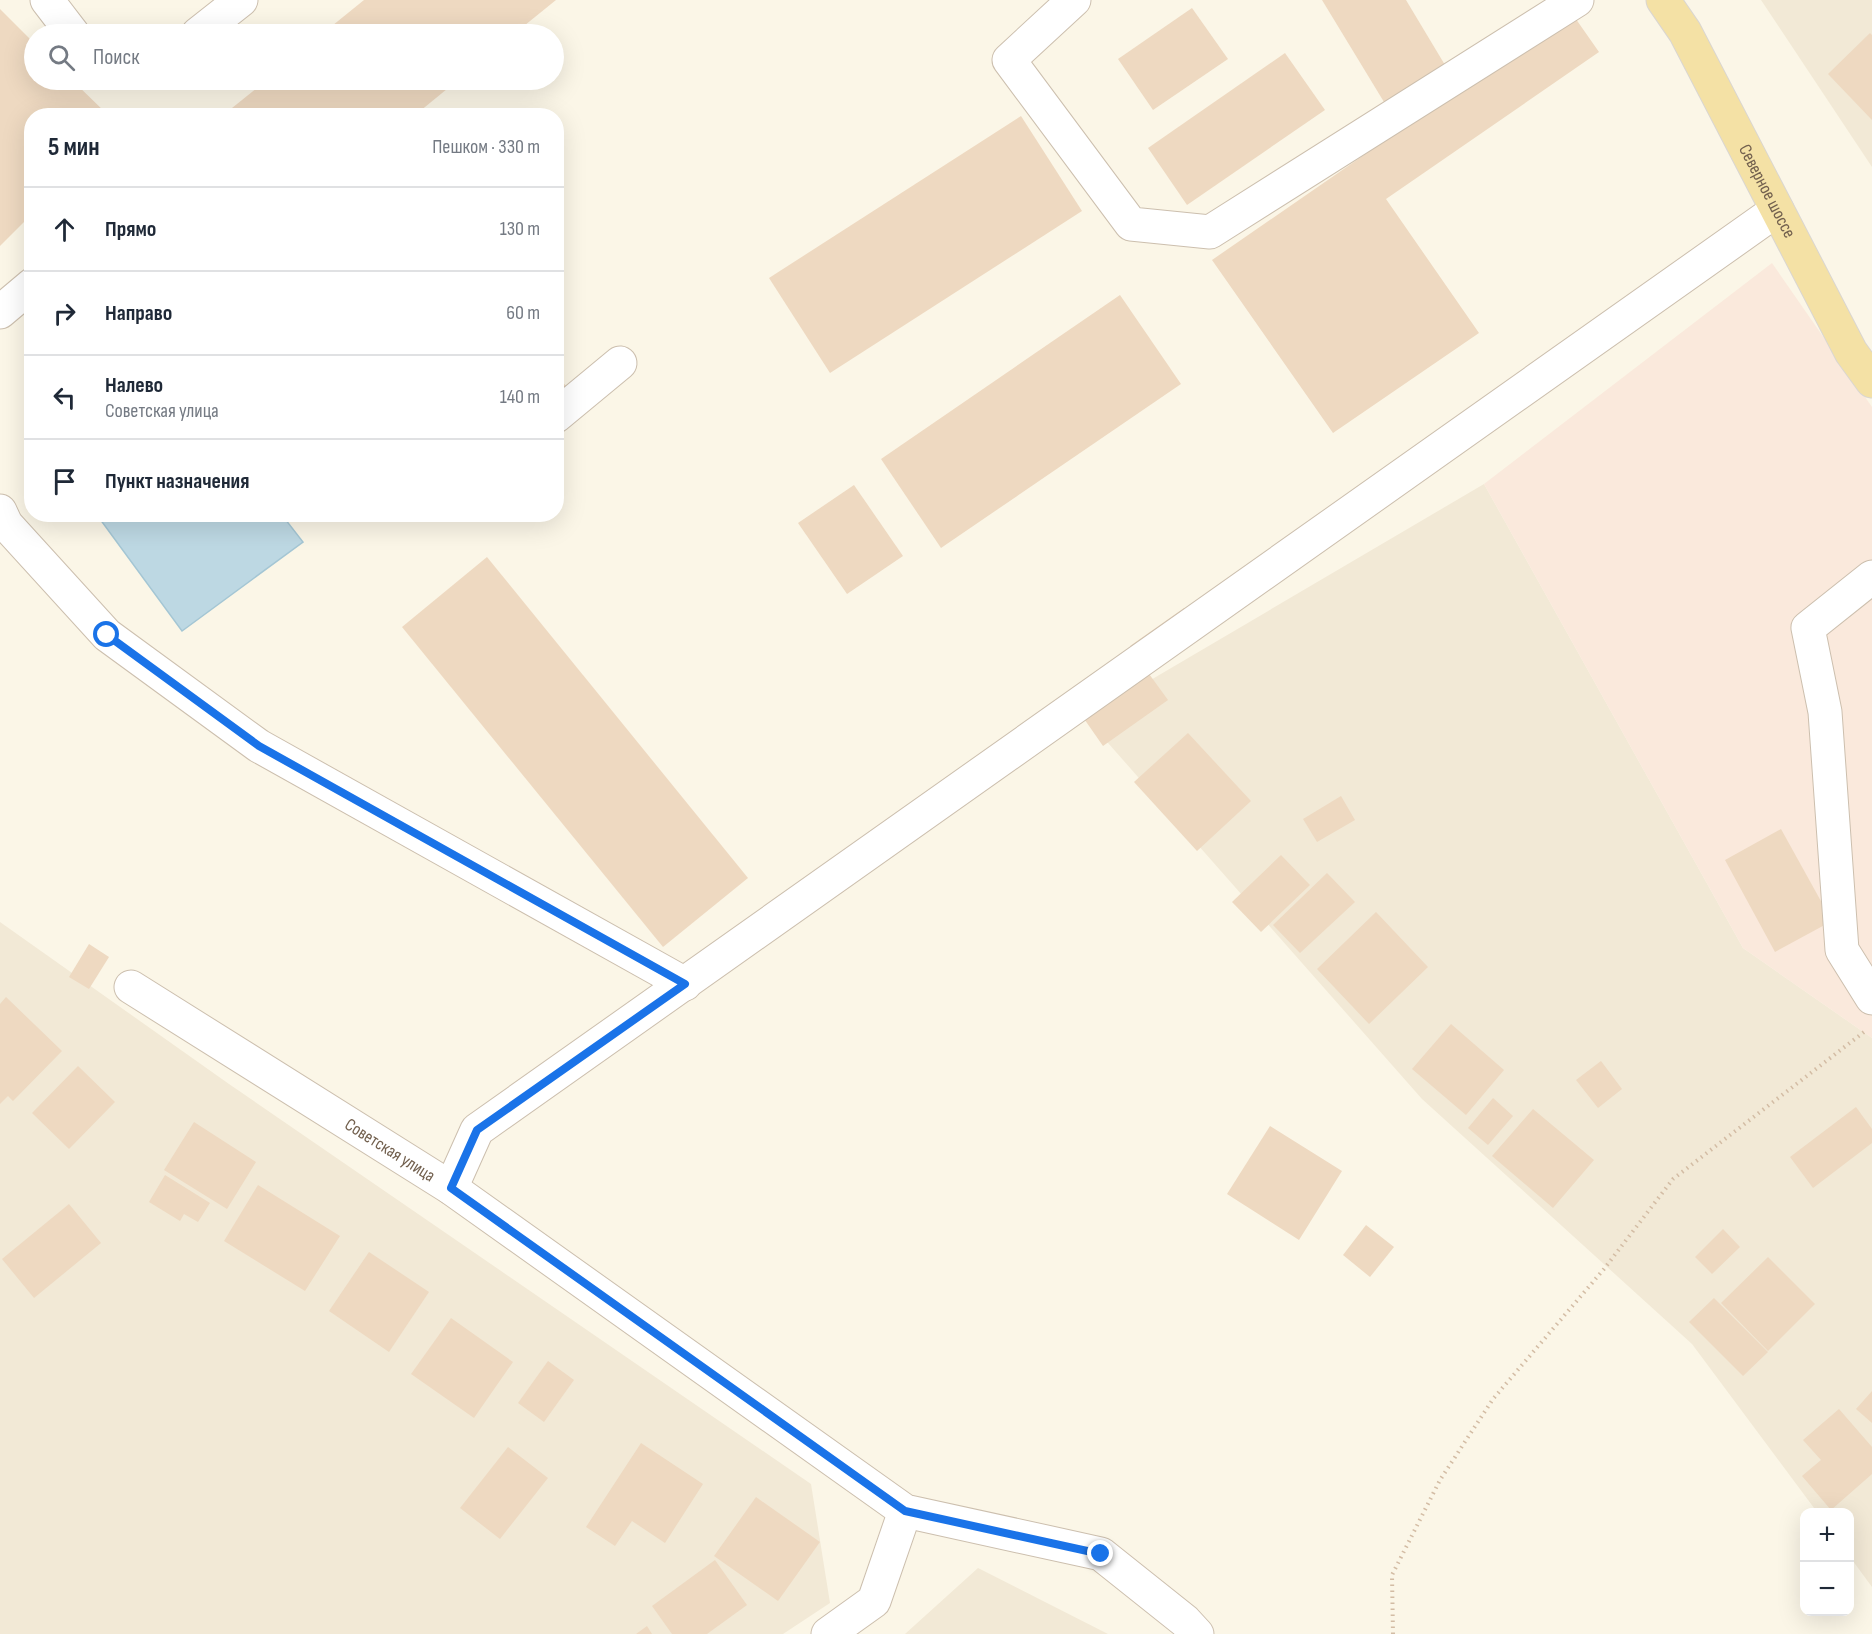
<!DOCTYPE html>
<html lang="ru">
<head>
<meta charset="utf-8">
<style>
	body { margin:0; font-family:"Sofia Sans Condensed",sans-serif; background:#f6f6f7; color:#1f2937 }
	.controls { position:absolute; right:18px; bottom:18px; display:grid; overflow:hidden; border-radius:12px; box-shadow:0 6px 24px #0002 }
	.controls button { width:54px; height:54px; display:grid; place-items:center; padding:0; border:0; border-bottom:2px solid #e0e1e3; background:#fff; color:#1f2937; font:30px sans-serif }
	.stop { position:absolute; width:18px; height:18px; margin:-14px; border:4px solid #1a73e8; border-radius:50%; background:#fff }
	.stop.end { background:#1a73e8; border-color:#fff; box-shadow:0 2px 6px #0008 }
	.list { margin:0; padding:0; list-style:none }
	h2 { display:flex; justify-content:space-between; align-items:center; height:78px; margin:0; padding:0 24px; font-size:26px }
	h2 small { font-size:20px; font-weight:400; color:#747a83 }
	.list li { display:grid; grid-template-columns:39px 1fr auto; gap:18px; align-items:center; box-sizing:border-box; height:84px; padding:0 24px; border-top:2px solid #e0e1e3 }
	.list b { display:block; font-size:22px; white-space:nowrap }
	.list p { margin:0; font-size:20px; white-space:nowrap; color:#747a83 }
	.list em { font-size:20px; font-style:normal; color:#747a83 }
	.icon { flex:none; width:33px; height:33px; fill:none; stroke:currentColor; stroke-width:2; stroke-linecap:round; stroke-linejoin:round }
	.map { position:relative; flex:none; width:1872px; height:1634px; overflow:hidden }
	.search { position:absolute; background:#fff; box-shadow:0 6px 24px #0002; left:24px; top:24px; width:540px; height:66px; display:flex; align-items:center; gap:15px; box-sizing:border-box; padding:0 21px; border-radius:33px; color:#747a83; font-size:22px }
	.panel { position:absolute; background:#fff; box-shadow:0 6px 24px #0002; left:24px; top:108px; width:540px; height:414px; border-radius:24px }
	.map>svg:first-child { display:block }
	.residential { fill:#f2e9d6 }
	.commercial { fill:#fae9dc }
	.water { fill:#bdd8e3; stroke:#a4c6d4; stroke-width:1.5 }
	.building { fill:#eed9c1 }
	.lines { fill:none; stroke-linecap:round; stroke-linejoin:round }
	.minor-casing { stroke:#ccbfae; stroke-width:35 }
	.major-casing { stroke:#dad6d1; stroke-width:35 }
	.path { stroke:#d3bca4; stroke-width:4; stroke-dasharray:1.5 4.5; stroke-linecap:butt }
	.minor { stroke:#fff; stroke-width:33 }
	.major { stroke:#f4e1a5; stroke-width:33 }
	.route { stroke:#1a73e8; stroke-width:8 }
	.labels { text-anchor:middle; stroke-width:4.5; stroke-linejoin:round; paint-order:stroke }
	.street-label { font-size:18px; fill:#72604e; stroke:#fef9ed }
</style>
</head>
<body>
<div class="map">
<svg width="1872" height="1634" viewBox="0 0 1872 1634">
	<rect width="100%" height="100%" fill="#fbf6e7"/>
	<!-- residential -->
	<g class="residential">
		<path d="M1761,0h111v167z"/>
		<path d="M1484,484l259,464 129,90v549l-22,-30v-45h-33l-125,-168 -270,-245 -336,-381z"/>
		<path d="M0,922l229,162 582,400 19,119 -47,31h-783z"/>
		<path d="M978,1568l130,66h-203z"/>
	</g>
	<!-- commercial -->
	<path class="commercial" d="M1772,263l100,144v631l-129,-90 -259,-464z"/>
	<!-- water -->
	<path class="water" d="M97,515h185l21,27 -121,89z"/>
	<!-- building -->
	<g class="building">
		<path d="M364,0h192l-42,34h-192z"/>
		<path d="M1322,0h84l39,65 -61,37z"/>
		<path d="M1192,8l36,51 -75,51 -35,-51z"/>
		<path d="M0,9l34,34v37h38l37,36h-77v98l-32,32z"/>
		<path d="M1571,12l28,40 -213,147 93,134 -146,100 -121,-173z"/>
		<path d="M1870,33l2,2v85l-44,-46z"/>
		<path d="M1285,53l40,57 -138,95 -39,-57z"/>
		<path d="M267,80h191l-44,36h-176l-6,-8z"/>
		<path d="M1021,116l61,95 -252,162 -61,-95z"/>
		<path d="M1120,295l61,89 -240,164 -60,-89z"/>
		<path d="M556,374l15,18 -15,12z"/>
		<path d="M854,485l49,71 -56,38 -49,-71z"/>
		<path d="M487,557l261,321 -85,69 -261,-320z"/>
		<path d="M1184,608l14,21 -54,38 24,33 -65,46 -32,-46 65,-46 -6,-8z"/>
		<path d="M1188,733l63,68 -54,50 -63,-69z"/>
		<path d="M1341,796l14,24 -38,22 -14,-23z"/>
		<path d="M1781,829l51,92 -57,31 -50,-92z"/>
		<path d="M1281,855l29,30 -49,47 -29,-30z"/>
		<path d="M1327,873l28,29 -55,51 -27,-28z"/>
		<path d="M1376,912l52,55 -59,57 -52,-55z"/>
		<path d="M89,944l20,13 -20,32 -20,-12z"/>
		<path d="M6,997l56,54 -49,50 -5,-5 -8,8v-100z"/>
		<path d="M1451,1024l53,46 -38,45 -54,-46z"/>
		<path d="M1601,1061l21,28 -24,19 -22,-28z"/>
		<path d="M78,1066l37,36 -46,47 -37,-36z"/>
		<path d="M1493,1098l20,18 -25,29 -20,-17z"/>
		<path d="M1856,1107l16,22v14l-59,45 -23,-31z"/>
		<path d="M1533,1109l61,51 -41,48 -61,-52z"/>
		<path d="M194,1122l62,40 -29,47 -63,-39z"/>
		<path d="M1270,1126l72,45 -43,69 -72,-46z"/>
		<path d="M165,1175l45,28 -12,19 -14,-8 -4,7 -31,-19z"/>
		<path d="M258,1185l82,51 -35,55 -81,-50z"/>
		<path d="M69,1204l32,39 -67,55 -32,-39z"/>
		<path d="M1366,1225l28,22 -24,30 -27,-22z"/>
		<path d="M1723,1229l17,18 -28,27 -17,-17z"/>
		<path d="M369,1252l60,40 -40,60 -60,-41z"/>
		<path d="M1768,1257l47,47 -47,47 -47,-48z"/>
		<path d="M1714,1298l54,54 -25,24 -54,-54z"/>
		<path d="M451,1318l62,44 -39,56 -63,-44z"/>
		<path d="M548,1361l26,19 -30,42 -26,-19z"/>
		<path d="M1872,1391v32l-16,-14z"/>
		<path d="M1839,1409l33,38v27l-41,36 -29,-34 19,-16 -18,-20z"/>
		<path d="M641,1443l62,41 -38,59 -33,-22 -17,25 -29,-19z"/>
		<path d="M508,1447l40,31 -48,61 -40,-31z"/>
		<path d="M756,1497l64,45 -42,59 -64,-45z"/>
		<path d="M715,1560l32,45 -40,29h-35l-20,-28z"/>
		<path d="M647,1626l5,8h-16z"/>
	</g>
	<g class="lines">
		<!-- minor casing -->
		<g class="minor-casing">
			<g id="minor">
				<path d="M47,0l26,34"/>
				<path d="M1074,0l-65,60 122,164 79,8 367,-232"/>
				<path d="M198,34l43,-34"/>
				<path d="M0,312l32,-27"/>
				<path d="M556,416l64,-53"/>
				<path d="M0,511l6,13 101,111 152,111 426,238"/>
				<path d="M1872,577l-64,51 17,84 17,238 30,48"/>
				<path id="s1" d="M131,987l320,201 454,323 196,43 84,67 12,13"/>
				<path d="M451,1188l26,-58 1300,-920"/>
				<path d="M828,1634l46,-33 31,-90"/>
			</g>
		</g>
		<!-- major casing -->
		<g class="major-casing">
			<g id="major">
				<path id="s2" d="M1663,0l22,32 166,320 21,29"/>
			</g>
		</g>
		<!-- path -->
		<path class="path" d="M1393,1634l-1,-59 48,-95 53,-81 111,-130 69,-90 191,-147"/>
		<!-- minor -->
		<use href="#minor" class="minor"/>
		<!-- major -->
		<use href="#major" class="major"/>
	</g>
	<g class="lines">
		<!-- route -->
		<path class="route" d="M107,635l152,111 426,238 -208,146 -26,58 454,323 196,43"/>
	</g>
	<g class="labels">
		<!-- street labels -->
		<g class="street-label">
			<text dy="6" stroke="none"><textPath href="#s2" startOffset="218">Северное шоссе</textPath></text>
			<text dy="6" stroke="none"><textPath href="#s1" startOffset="306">Советская улица</textPath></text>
		</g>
	</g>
</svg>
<div class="controls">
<button>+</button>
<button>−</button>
</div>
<div class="stop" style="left:107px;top:635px"></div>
<div class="stop end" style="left:1101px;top:1554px"></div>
<div class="search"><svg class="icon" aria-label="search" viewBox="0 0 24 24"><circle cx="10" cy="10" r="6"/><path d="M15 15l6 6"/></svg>Поиск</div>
<section class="panel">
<h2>5 мин<small>Пешком · 330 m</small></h2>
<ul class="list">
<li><svg class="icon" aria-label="ahead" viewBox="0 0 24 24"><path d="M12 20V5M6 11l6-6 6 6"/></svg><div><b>Прямо</b></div><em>130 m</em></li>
<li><svg class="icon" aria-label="right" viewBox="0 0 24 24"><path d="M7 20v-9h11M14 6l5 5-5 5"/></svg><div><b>Направо</b></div><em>60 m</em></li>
<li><svg class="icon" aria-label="left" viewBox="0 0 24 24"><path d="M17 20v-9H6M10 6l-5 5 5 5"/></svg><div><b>Налево</b><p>Советская улица</p></div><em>140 m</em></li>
<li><svg class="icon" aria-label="arrive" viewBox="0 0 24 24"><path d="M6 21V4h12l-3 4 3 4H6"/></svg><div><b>Пункт назначения</b></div></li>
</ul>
</section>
</div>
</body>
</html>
